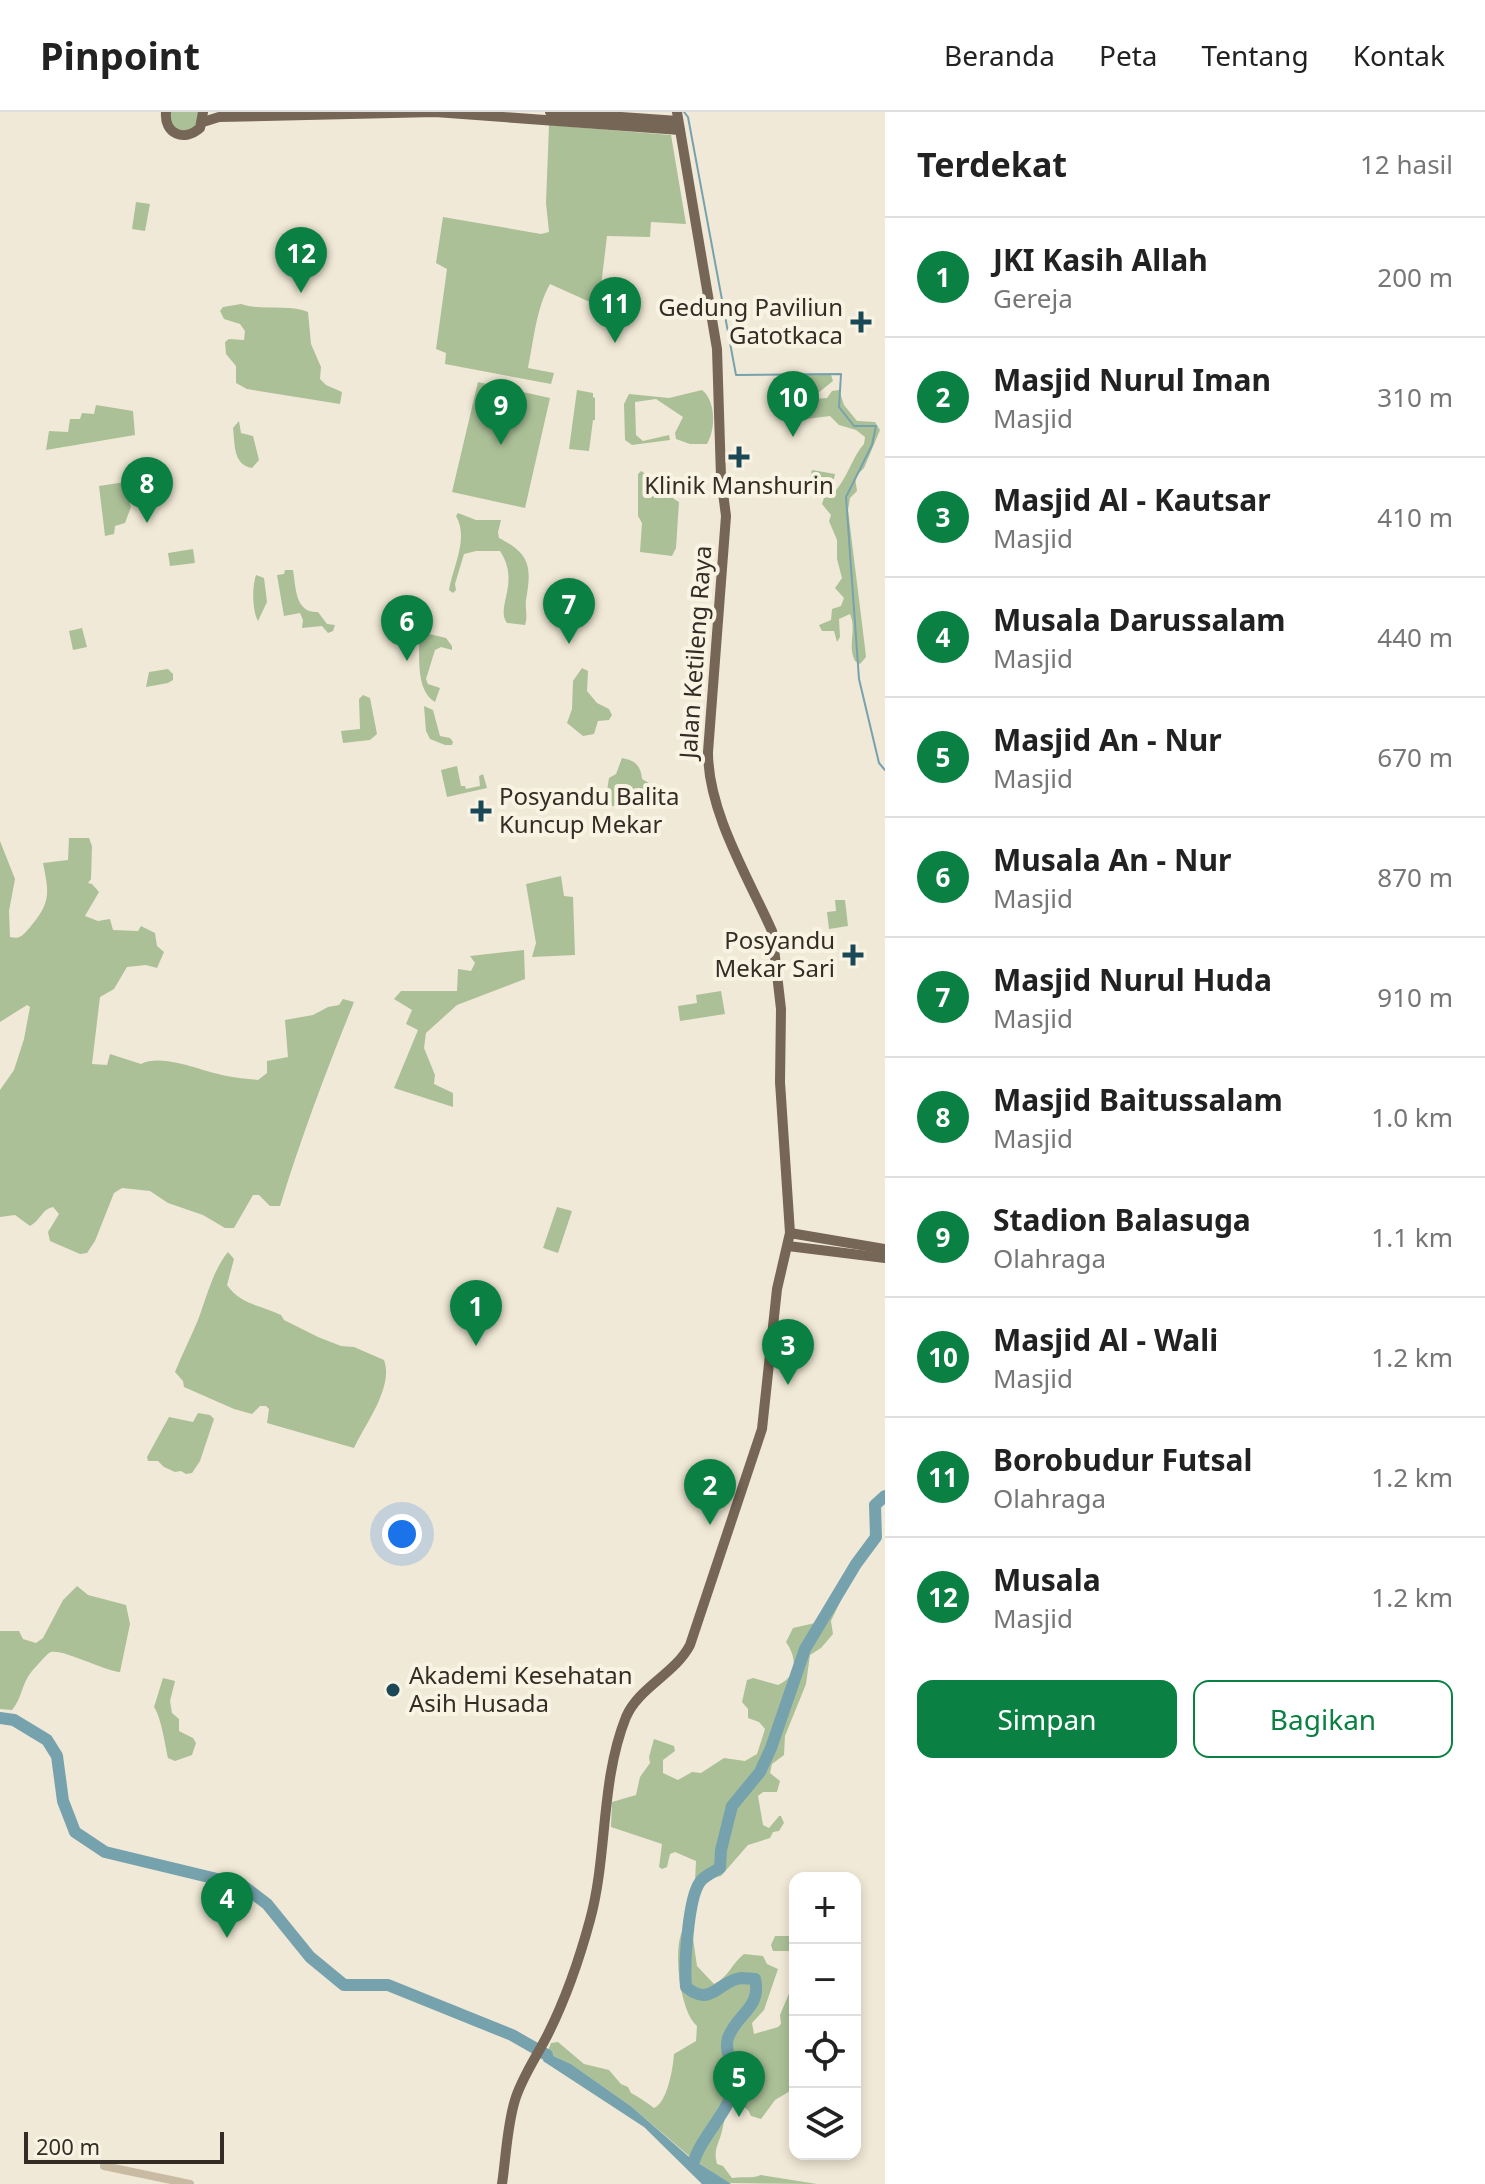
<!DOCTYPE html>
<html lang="id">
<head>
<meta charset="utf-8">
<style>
	body { margin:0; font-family:"Noto Sans",sans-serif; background:#f2f2f2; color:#222 }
	.controls { position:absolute; right:24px; bottom:24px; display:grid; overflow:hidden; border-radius:16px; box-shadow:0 4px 12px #0003 }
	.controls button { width:72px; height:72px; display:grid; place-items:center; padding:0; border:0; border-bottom:2px solid #e0e0e0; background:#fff; color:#222; font:40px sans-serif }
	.scale { position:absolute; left:24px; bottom:20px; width:200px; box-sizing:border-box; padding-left:8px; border:4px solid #342c25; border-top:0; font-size:22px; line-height:28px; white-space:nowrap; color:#342c25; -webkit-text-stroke:6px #f9f3e3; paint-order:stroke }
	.you { position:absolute; left:402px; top:1422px; width:28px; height:28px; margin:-20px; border:6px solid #fff; border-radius:50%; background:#1a73e8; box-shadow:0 0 0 12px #1a73e833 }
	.badge { display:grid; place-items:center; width:52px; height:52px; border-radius:50%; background:#0b8043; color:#fff; font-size:26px; font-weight:700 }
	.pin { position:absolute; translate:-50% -66px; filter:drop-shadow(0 2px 4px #0008) }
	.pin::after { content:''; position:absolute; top:42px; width:28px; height:24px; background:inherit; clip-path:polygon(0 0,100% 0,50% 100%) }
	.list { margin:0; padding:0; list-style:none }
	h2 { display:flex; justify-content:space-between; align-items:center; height:104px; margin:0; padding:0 32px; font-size:34px }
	h2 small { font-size:26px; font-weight:400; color:#767676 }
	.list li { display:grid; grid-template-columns:52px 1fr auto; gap:24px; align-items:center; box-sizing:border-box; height:120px; padding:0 32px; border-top:2px solid #e0e0e0 }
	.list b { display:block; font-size:30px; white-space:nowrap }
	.list p { margin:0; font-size:26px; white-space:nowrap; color:#767676 }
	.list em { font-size:26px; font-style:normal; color:#767676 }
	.actions { display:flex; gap:16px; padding:24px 32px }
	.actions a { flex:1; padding:18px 0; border:2px solid #0b8043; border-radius:16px; text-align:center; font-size:28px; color:#0b8043 }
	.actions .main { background:#0b8043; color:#fff }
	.icon { flex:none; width:44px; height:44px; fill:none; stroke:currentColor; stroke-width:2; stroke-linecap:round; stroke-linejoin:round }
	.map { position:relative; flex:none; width:885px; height:2072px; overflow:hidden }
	header { display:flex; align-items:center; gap:48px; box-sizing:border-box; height:112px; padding:0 40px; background:#fff; border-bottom:2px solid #e0e0e0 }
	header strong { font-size:38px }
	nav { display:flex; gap:44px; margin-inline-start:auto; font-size:28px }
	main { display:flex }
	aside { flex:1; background:#fff }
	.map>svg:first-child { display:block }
	.green { fill:#abc097 }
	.water { fill:#76a2ae }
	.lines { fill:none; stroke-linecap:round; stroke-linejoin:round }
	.stream { stroke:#76a2ae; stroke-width:2 }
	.river { stroke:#76a2ae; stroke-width:12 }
	.minor { stroke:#c9bba3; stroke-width:8 }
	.major { stroke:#766656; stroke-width:10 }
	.poi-dot { fill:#1b4856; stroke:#f9f3e3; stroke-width:3 }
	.labels { text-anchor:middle; stroke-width:8; stroke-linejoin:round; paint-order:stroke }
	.poi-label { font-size:24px; fill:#342c25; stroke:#f9f3e3; text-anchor:end }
	.street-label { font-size:24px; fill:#342c25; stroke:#f9f3e3 }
</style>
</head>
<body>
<header>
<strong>Pinpoint</strong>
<nav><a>Beranda</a><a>Peta</a><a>Tentang</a><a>Kontak</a></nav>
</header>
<main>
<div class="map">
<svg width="885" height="2072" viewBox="0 0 885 2072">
	<rect width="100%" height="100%" fill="#f1e9d7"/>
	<!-- green -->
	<g class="green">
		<path d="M169,0h30l1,5 -6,11 -11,4 -11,-6z"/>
		<path d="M549,13l122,10 15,89 -35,-2 -1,15 -43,-1 -8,67 2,4 -51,-23c-14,25 -16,55 -22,84l26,5 -3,11 -106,-20 1,-11 -10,-4 11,-80 -11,-6 7,-46 98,17 8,-2 -3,-29z"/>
		<path d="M136,90l14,2 -5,27 -13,-2z"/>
		<path d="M241,192c20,7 49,0 67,8l3,32 10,23 -1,12 6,6 16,7 -2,12 -93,-15 -11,-6v-17l-10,-12 -1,-12 4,-3 15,1 1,-9 -5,-7 -16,-5 -4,-8 3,-4z"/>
		<path d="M788,262c15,2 29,-3 43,1l2,6 -20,16h-9l-9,7 -3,-2 4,-12 -8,2 -9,-4 -3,5 1,17 -3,1 -1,-32z"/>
		<path d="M478,270l72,16 -25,110 -73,-16z"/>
		<path d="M577,278l16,3v4l2,1v22h-2l-4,31 -20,-2z"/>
		<path d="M702,278c14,11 14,39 5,54h-17l-14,-5 -1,-6 8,-16 -27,-18 -21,3 1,33 7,6 26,-6 1,5 -38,5 -7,-5 -1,-36 5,-10 40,4z"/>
		<path d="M839,278l5,15 13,16 18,1 5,8 -16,38 -9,9 2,14 -7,7 -2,12 17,138 1,9 -6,7 -5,-3c-8,-15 2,-31 -5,-47l-11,5 1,18 -3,5 -3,-11h-12l-3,-6 12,-5 1,-11 9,-3 3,-8 -9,-10 7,-10 -5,-19v-19l-8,-19 2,-6 -9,-11 2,-6c19,-4 27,-41 40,-54l1,-7 -9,-7 -17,-5 -9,-9 -24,3 -7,-5 15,-15 13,-1 5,-7z"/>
		<path d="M96,293l37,6 2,24 -89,15 3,-19 19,1 2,-13h10l2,-6 12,1z"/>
		<path d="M239,309l2,12 12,3 6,24 -7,8c-19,-3 -17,-24 -19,-40z"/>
		<path d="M812,358l23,4 -4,19 -23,-4z"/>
		<path d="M641,359l6,4 3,13h20l4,11 5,3 -3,46 -4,8 -32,-4 2,-29 -4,-7v-42z"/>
		<path d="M125,370l6,25 -6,16 -10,3 -1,8 -9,2 -6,-50z"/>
		<path d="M458,401l18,7h25l-3,12 1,6c31,16 33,28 27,62 -1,9 2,16 -1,25l-18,-2c-12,-16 14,-40 -7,-72h-24l-12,3 -9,30 1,6 -3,3 -4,-3c4,-24 20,-51 7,-74z"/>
		<path d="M193,437l2,14 -25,3 -2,-13z"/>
		<path d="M285,458h8c3,18 2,43 25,42l9,12 8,1 -2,6 -5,2 -6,-7 -20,2 1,-8 -3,-7 -16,3 -7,-41 7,-1z"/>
		<path d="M256,463l8,3 3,24 -9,19c-6,-11 -6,-34 -2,-46z"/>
		<path d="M82,516l5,19 -14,3 -4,-19z"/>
		<path d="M425,521l21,5 6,8v4l-11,-3 -6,3 -9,29 2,5 12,4 -5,14c-20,-12 -15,-47 -16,-68z"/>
		<path d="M582,556l6,3 -1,20 10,12 12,6 3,6 -3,5 -11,1 -4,13 -11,2 -16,-13 5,-14 1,-28z"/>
		<path d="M168,557l5,5v6l-5,3 -22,4 3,-15z"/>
		<path d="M363,583l7,3 7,36 -7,6 -27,3 -2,-12 19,-2 -1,-30z"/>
		<path d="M424,594l9,4 7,26 10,2 3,4 -1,3h-7l-15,-6 -4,-8z"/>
		<path d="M622,646c13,2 19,8 20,21l7,4 -6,8v9l-4,5 -27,1 -5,-15 2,-13 7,-4z"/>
		<path d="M457,654l4,20h4l1,3 14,-3 -1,-10 4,-2 4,14 -40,9 -6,-27z"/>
		<path d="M69,726h20l3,8 -1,33 -3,4 4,1 7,8 -14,24 13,5 12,-2 3,11 25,1 3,-5 14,7 2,13 7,6 -7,16 -11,-3 -19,2 -13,22 -14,8 -8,67 15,1 3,-11 31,10c23,-11 61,8 86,12 10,2 21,3 31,4l9,-7v-12l21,-4 -3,-37 28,-5 15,-8 11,-2 4,-6 11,3c-27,67 -52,133 -73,201l-1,3h-10l-11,-11h-6l-19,33h-9l-22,-13 -35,-12 -18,-12 -28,-3 -8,5 -19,48 -8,12 -7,1 -30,-13 -2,-9 11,-18 -6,-7c-11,2 -13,14 -23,19l-15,-11 -15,2v-127l14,-20 10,-31 6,-32 -3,-2 -27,17v-181l15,38 -6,32 1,26c11,3 14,-3 21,-11 20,-24 18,-33 12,-63l25,-3z"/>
		<path d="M561,764l3,20 9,1 2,58 -43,2 4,-14 -10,-59z"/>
		<path d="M835,788h10l3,26 -19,3 -2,-17 9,-1z"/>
		<path d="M524,838l1,29 -68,26 -31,28 -2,15 11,27 -1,9 19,9v14l-59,-19 24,-58 -12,-6 6,-14 -18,-11 7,-8h56l1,-22 13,2 4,-8 -5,-7z"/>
		<path d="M721,879l4,23 -45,7 -2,-15 19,-3 -1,-8z"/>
		<path d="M557,1095l15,4 -14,42 -15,-5z"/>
		<path d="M228,1140l6,7 -7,26c14,20 34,20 54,30l3,5 34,17 23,9 13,1 30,13c10,27 -19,64 -30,88l-87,-25 2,-14 -3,-3h-6l-8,8 -18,-5 -50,-22 -1,-6 -8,-9c7,-18 16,-35 23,-52 9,-24 15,-50 30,-68z"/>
		<path d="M198,1301l12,2 4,4 -14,42 -8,12 -6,1 -5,-3 -6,1 -11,-5 -6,-6h-10l-1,-4 22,-40 24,5z"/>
		<path d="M77,1474l11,9 38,10 4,19 -10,48c-14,0 -62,-26 -71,-19 -4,3 -14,15 -17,18 -10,11 -10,28 -20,39l-12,-1v-78h19l4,8 13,4 7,-5 20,-38z"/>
		<path d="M833,1483h8l1,3 -11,23 2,13 -12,14 -11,7 -4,29 -21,52 -1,19 -12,9 -2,9 10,8 -3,11h-14l-5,4 5,29 6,3 10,-12h2l3,7 -5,8 -6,1 -3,6 -22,7 -27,31 -26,5 1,-20 -21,-9 -5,2 -3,13 -5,2 -3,-2 3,-23 -51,-17 1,-25 24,-7 4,-18 10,-14 -1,-6 5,-18 20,7 1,5 -12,9v13l15,7 14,-8 9,1 23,-15 21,3 12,-7 8,-25 -6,-7 -11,-4v-9l-6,-7 5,-22 6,-2 25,7c20,-9 19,-27 8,-43l7,-14 22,-5z"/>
		<path d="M163,1566l12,3 -5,20 2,12 7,6v12l14,7 3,5 -4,12 -17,6 -7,-3c-3,-14 -7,-41 -14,-51z"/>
		<path d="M795,1805v34h-22l-2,-6 4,-9h18z"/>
		<path d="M692,1819l5,35 17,18c14,-6 18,-21 30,-30l19,2 4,8 11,5 -14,41 -12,13 2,11 24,-7 3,-3 -1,-9 15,-36v109l-20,12 -14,19 -10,-3 -3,-6 -11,-8c-12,7 -12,17 -15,29 -3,13 -9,18 -5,33l6,2 9,12c10,-2 19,1 29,-3l56,9 -89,-1 -40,-28 -56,-48 -61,-43 -24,-11 4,-10 7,-1 26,22 25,6 12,14 7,3 3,6c8,4 15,9 23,15 13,-5 19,-39 20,-54l22,-13 1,-15c-17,-14 -24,-75 -15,-94z"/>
	</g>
	<!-- water -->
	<path class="water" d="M547,1941l24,11 61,43 56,49 43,28h-29l-58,-57 -101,-66z"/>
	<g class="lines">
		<!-- stream -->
		<path class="stream" d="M684,0l4,5 48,258 105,-1 -2,33 15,19h22l-4,19 -26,52 13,182 20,84 6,7"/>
		<!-- river -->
		<g class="river">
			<path d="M0,1606l14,2 33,20 10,16 6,45 12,31 30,20 137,33 25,19 43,53 34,28h44l124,50 35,20"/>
			<path d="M693,2052c8,-28 34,-49 41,-77 3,-16 -11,-34 -6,-49 9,-25 34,-30 27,-59 -5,0 -9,-1 -14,-1 -23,3 -30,30 -55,9 -2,-21 2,-89 14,-105 4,-6 14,-10 20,-14l1,-18 11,-44 28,-34 11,-24 34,-99 51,-85 20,-27 -1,-32 10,-9"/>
		</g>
		<!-- minor -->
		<path class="minor" d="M104,2054l86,18"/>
		<!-- major -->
		<g class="major">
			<path d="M166,0c-2,22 18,30 34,16l3,-16"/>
			<path d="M550,0l128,9"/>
			<path d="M203,10l16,-5 216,-5 245,18"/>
			<path d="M790,1121l95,16"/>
			<path d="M788,1134l97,12"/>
			<path d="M502,2072c4,-27 5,-58 13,-84 7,-23 22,-44 33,-66 17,-34 32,-77 42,-114 18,-66 10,-138 36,-203 13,-30 49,-43 64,-72l72,-216 15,-140 13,-56 -10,-151 1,-73 -9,-78c-24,-54 -64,-119 -64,-179l18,-236 -5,-39 -4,-128 -40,-237"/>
		</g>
	</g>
	<!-- markers -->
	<g class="poi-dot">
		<path d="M857 198h8v8h8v8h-8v8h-8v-8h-8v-8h8z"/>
		<path d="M735 333h8v8h8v8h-8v8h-8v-8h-8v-8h8z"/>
		<path d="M477 687h8v8h8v8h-8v8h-8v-8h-8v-8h8z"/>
		<path d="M849 831h8v8h8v8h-8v8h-8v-8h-8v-8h8z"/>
		<circle cx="393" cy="1578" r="8"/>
	</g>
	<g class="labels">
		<!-- poi labels -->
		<g class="poi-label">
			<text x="843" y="204">Gedung Paviliun<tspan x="843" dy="28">Gatotkaca</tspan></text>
			<text x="739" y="382" text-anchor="middle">Klinik Manshurin</text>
			<text x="499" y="693" text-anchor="start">Posyandu Balita<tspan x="499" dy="28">Kuncup Mekar</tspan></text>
			<text x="835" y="837">Posyandu<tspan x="835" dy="28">Mekar Sari</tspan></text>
			<text x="409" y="1572" text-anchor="start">Akademi Kesehatan<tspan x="409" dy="28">Asih Husada</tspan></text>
		</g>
		<!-- street labels -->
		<g class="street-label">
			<text transform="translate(696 540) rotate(-86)" y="8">Jalan Ketileng Raya</text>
		</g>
	</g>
</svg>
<div class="controls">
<button>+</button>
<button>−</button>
<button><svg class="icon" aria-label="locate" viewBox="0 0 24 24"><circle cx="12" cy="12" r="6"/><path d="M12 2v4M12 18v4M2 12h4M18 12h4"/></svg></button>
<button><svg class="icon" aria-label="layers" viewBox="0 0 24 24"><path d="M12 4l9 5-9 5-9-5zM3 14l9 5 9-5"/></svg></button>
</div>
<div class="scale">200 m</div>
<div class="you"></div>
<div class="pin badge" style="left:476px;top:1234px">1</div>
<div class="pin badge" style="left:710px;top:1413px">2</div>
<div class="pin badge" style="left:788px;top:1273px">3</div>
<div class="pin badge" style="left:227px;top:1826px">4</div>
<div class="pin badge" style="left:739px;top:2005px">5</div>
<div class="pin badge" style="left:407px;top:549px">6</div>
<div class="pin badge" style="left:569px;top:532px">7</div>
<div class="pin badge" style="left:147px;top:411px">8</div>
<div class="pin badge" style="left:501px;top:333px">9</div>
<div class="pin badge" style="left:793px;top:325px">10</div>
<div class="pin badge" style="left:615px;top:231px">11</div>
<div class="pin badge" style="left:301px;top:181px">12</div>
</div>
<aside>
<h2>Terdekat<small>12 hasil</small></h2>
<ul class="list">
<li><span class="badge">1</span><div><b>JKI Kasih Allah</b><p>Gereja</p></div><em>200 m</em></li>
<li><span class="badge">2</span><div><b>Masjid Nurul Iman</b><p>Masjid</p></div><em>310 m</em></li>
<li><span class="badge">3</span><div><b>Masjid Al - Kautsar</b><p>Masjid</p></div><em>410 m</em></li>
<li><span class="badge">4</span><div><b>Musala Darussalam</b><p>Masjid</p></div><em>440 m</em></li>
<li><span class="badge">5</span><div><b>Masjid An - Nur</b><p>Masjid</p></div><em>670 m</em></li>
<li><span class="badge">6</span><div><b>Musala An - Nur</b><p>Masjid</p></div><em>870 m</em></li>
<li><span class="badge">7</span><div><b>Masjid Nurul Huda</b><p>Masjid</p></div><em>910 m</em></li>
<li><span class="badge">8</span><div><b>Masjid Baitussalam</b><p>Masjid</p></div><em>1.0 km</em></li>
<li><span class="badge">9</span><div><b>Stadion Balasuga</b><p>Olahraga</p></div><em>1.1 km</em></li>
<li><span class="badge">10</span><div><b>Masjid Al - Wali</b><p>Masjid</p></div><em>1.2 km</em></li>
<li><span class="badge">11</span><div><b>Borobudur Futsal</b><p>Olahraga</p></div><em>1.2 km</em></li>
<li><span class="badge">12</span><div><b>Musala</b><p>Masjid</p></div><em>1.2 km</em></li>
</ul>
<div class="actions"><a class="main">Simpan</a><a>Bagikan</a></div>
</aside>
</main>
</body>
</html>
